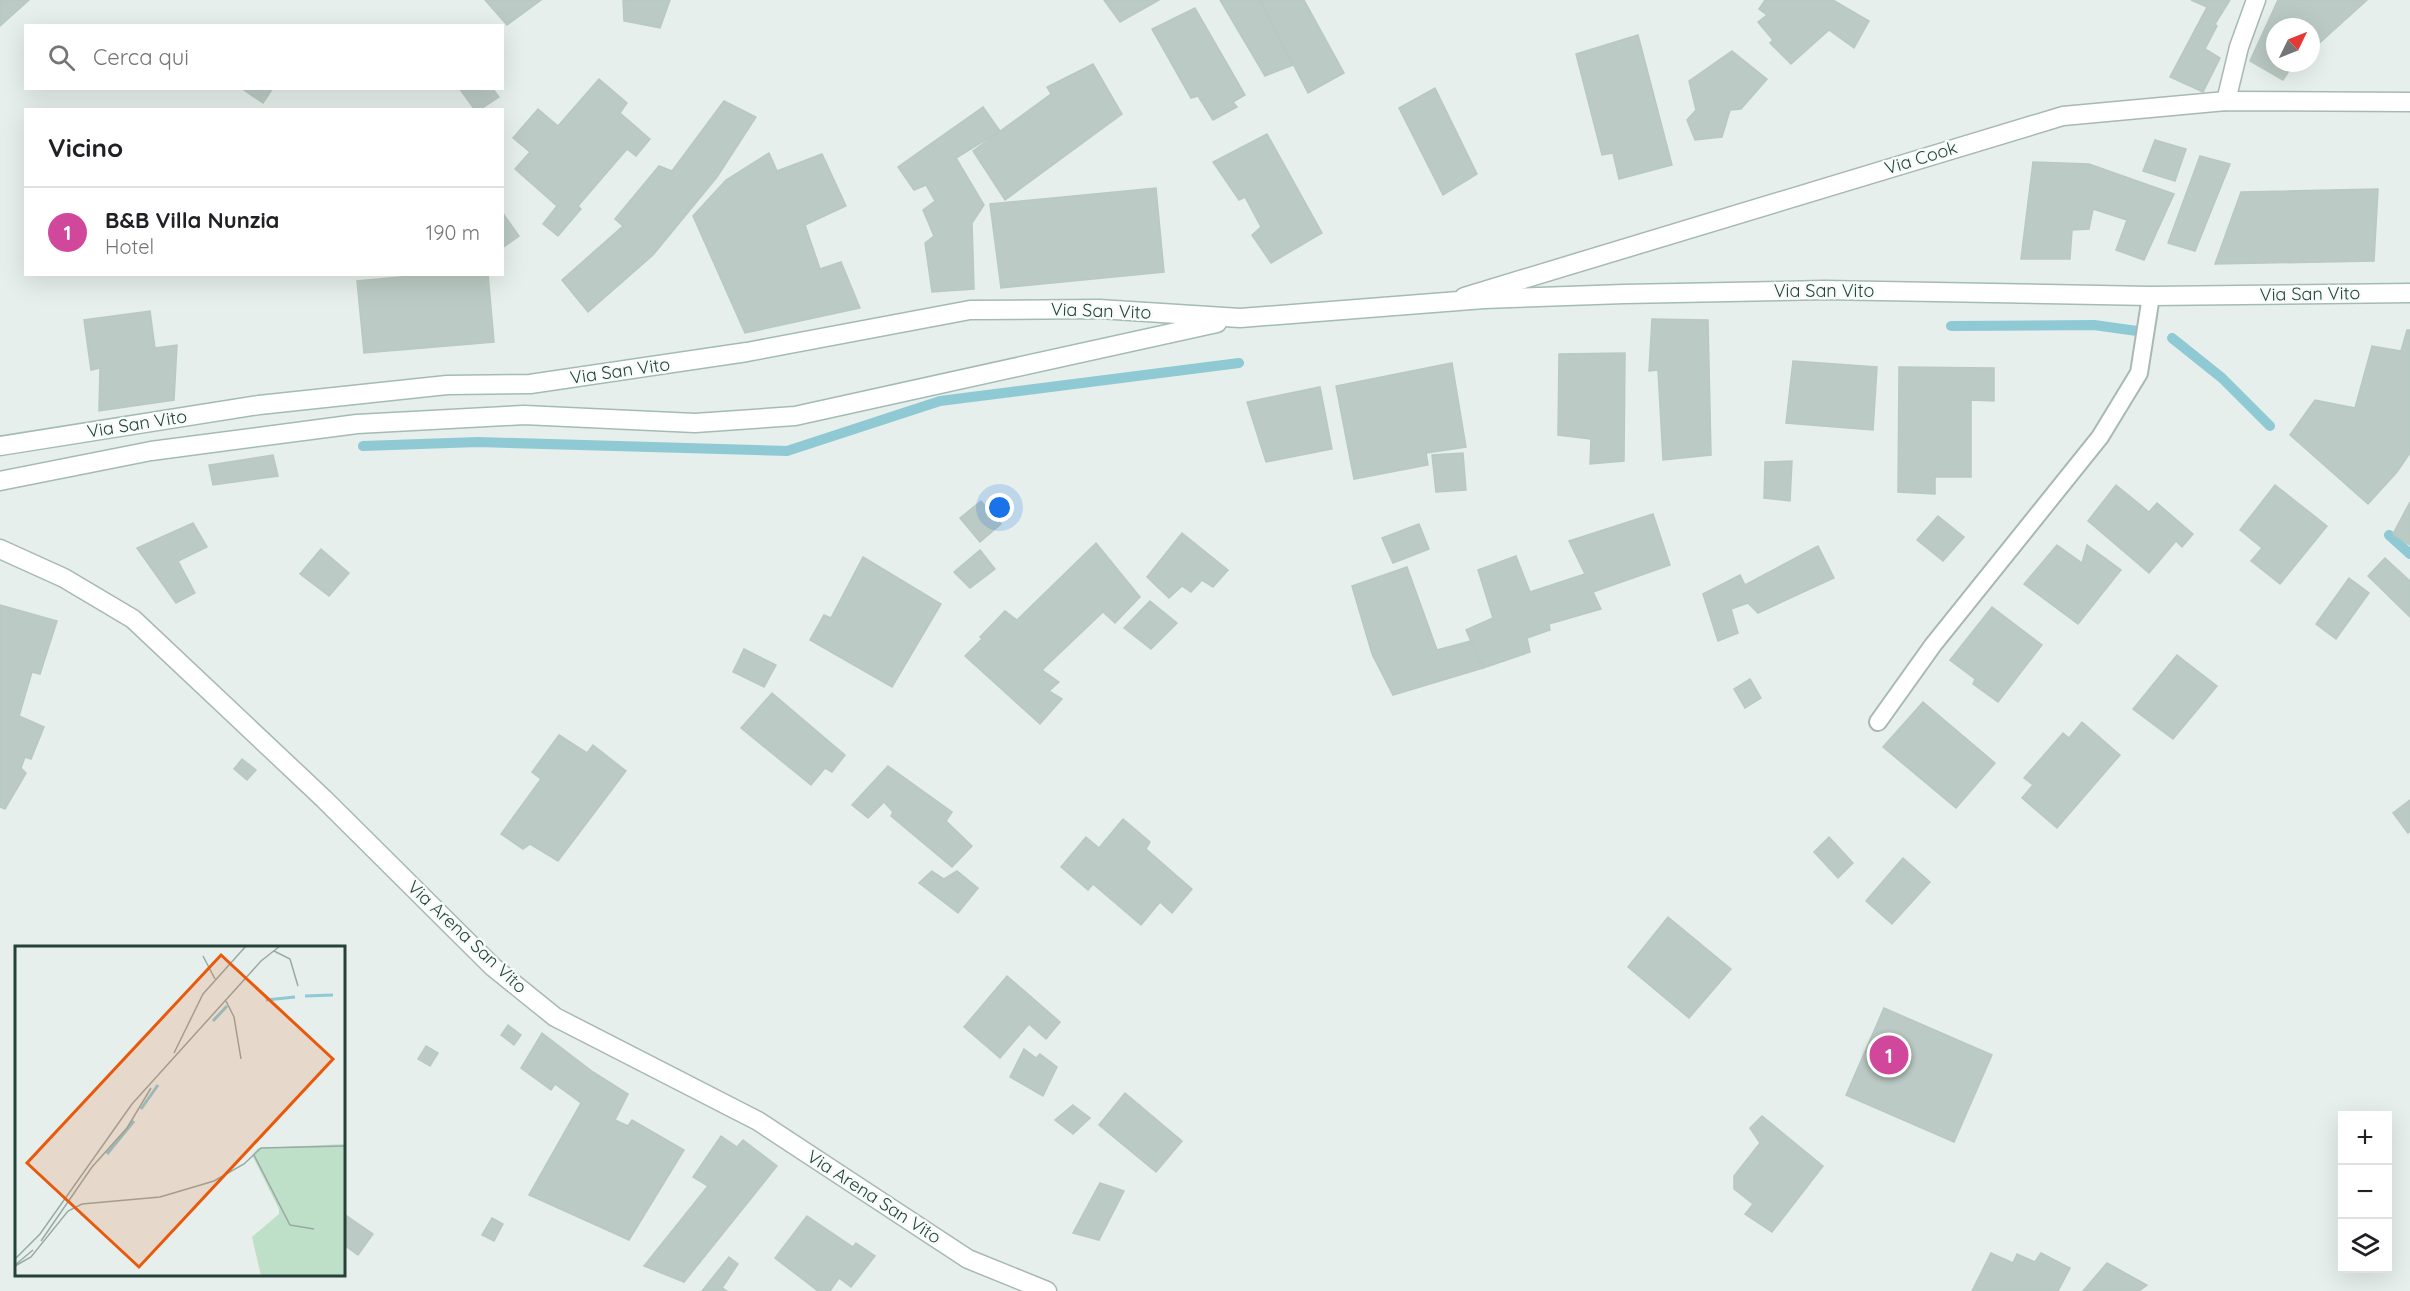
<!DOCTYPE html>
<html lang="it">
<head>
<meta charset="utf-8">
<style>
	body { margin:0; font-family:Quicksand,sans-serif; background:#f6f6f6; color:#202124 }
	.controls { position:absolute; right:18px; bottom:18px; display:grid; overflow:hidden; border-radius:0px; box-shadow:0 6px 24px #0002 }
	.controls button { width:54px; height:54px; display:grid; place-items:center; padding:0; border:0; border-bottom:2px solid #e0e0e0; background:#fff; color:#202124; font:30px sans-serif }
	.compass { position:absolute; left:2266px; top:18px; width:54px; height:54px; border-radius:50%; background:#fff; box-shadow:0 6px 24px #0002; rotate:47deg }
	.you { position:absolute; left:1000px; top:508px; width:21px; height:21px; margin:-15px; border:4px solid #fff; border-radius:50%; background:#1a73e8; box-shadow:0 0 0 9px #1a73e833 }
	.badge { display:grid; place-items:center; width:39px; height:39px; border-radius:50%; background:#7f4e3f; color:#fff; font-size:20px; font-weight:700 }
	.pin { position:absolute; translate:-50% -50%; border:3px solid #fff; box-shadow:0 2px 6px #0006 }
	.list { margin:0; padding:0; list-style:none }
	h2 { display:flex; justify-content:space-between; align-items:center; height:78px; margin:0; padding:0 24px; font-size:26px }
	h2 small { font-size:20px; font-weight:400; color:#757577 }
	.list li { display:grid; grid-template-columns:39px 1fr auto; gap:18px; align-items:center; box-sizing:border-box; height:90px; padding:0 24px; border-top:2px solid #e0e0e0 }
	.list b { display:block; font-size:22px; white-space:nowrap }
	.list p { margin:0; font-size:20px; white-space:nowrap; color:#757577 }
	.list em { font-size:20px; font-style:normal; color:#757577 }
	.icon { flex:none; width:33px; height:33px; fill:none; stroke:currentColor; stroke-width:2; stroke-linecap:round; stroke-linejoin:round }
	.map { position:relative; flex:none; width:2410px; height:1291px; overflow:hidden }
	.search { position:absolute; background:#fff; box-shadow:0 6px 24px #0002; left:24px; top:24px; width:480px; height:66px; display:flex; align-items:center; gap:15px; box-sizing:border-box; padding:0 21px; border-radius:0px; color:#757577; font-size:22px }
	.panel { position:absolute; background:#fff; box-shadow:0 6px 24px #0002; left:24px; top:108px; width:480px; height:168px; border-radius:0px }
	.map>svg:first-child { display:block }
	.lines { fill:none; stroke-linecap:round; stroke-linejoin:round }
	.stream { stroke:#8ec9d4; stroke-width:10 }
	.building { fill:#bbcac4; stroke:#b8c9c2; stroke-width:1.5 }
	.lane-casing { stroke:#a8b8b2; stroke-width:20 }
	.street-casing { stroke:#a8b8b2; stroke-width:21 }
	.secondary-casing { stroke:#a4bbb3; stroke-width:21 }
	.lane { stroke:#fff; stroke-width:16 }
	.street { stroke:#fff; stroke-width:18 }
	.secondary { stroke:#fff; stroke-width:18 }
	.labels { text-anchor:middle; stroke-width:5; stroke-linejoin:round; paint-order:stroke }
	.street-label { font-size:18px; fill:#24423a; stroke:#f7fbf9 }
	.inset-river { fill:none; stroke:#8ec9d4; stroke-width:3 }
	.inset-road { fill:none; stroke:#98aaa4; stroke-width:1.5 }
	.view { fill:#e8590c; fill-opacity:0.15; stroke:#e8590c; stroke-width:3 }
	.inset-edge { fill:none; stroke:#24423a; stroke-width:3 }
</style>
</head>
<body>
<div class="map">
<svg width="2410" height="1291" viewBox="0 0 2410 1291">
	<rect width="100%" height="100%" fill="#e6efeb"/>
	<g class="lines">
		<!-- stream -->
		<g class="stream">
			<path d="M1951,326l143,-1 43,6"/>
			<path d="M2172,338l50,40 48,48"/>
			<path d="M363,446l115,-4 309,9 153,-50 299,-38"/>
			<path d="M2389,535l21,19"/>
		</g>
	</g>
	<!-- building -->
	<g class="building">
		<path d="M0,0h29l-29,26z"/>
		<path d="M485,0h56l-34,25z"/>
		<path d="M623,0h47l-10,28 -36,-7z"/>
		<path d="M1104,0h55l-39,22z"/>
		<path d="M1220,0h40l33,65 -28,11z"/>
		<path d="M1260,0h44l40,73 -36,20z"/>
		<path d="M1765,0h68l36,21 -15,27 -25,-18 -38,34 -21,-21 3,-3 -15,-18 9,-7 -8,-6z"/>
		<path d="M2191,0h39l-15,24 2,2 -12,23 15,9 -17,34 -33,-15 37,-70z"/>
		<path d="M2278,0h89l-53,48 -3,-1v-20h-36v36h19l-11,17 -33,-19z"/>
		<path d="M1195,8l50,87 -12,7 4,5 -24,13 -15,-24 -7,2 -39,-69z"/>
		<path d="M1638,35l34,130 -53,14 -6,-26 -11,2 -26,-101z"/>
		<path d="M1732,51l35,28 -26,30 -11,1 -8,27 -27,3 -8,-20 9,-10 -7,-29z"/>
		<path d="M1093,64l29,50 -117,86 -32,-49 78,-57 -4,-7z"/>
		<path d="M599,79l28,24 -7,10 30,26 -14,17 -9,-7 -49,57 3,3 -23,27 -15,-12 14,-18 -42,-37 15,-17 -17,-14 25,-29 20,17z"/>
		<path d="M241,88h32l-10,15z"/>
		<path d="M459,88h33l7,9 -20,13h-4z"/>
		<path d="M1435,88l42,86 -34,21 -44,-87z"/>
		<path d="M724,101l32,16 -39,60 -64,78 -65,57 -26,-32 61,-54 -8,-7 44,-53 13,5z"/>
		<path d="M983,107l17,24 -44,27 28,47 -12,18 2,66 -42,3 -7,-49 9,-7 -11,-26 12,-9 -9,-16 -12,5 -16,-23z"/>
		<path d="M1267,134l55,99 -51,30 -19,-28 9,-8 -16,-30 -6,3 -26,-38z"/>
		<path d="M2155,140l31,9 -11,32 -32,-10z"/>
		<path d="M769,153l8,18 45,-17 24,52 -41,19 15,44 21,-7 19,46 -115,25 -52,-117 33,-36z"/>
		<path d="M2200,156l30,8 -35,87 -27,-8z"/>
		<path d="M2033,162l56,2 85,30 -30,66 -28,-10 11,-30 -34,-11 -4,20 -17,1 -2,29h-49z"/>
		<path d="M1156,188l8,84 -163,16 -11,-84z"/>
		<path d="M2378,189l-4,72 -159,3 26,-72z"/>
		<path d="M502,212l17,24 -17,12z"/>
		<path d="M433,274h55l6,68 -130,11 -7,-72z"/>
		<path d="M150,311l5,37 22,-3 -3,55 -75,11 1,-43 -9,2 -7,-50z"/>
		<path d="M1652,319l56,1 3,135 -48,5 -5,-90 -9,1z"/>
		<path d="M2407,330h3v123l-13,19 -29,32 -78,-69 25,-35 40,8 17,-62 29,5z"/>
		<path d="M1625,353l-1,108 -34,3 1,-25 -33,-4 1,-81z"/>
		<path d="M1793,361l84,6 -4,63 -87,-7z"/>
		<path d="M1452,363l14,84 -40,6 2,12 -74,14 -18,-93z"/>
		<path d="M1899,367l95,1v33l-23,-1v77h-36v17l-37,-2z"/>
		<path d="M1320,387l12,62 -66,13 -19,-60z"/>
		<path d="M1463,453l3,37 -30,2 -4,-37z"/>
		<path d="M273,455l5,21 -65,9 -4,-20z"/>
		<path d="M1792,461l-2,40 -26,-3 1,-36z"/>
		<path d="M2116,485l33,27 8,-9 36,31 -11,13 -6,-6 -27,32 -61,-52z"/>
		<path d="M2275,485l52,41 -47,58 -29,-23 11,-13 -22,-18z"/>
		<path d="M981,501l20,23 -21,18 -20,-24z"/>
		<path d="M2410,502v43l-17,-11z"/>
		<path d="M1653,514l17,51 -77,27 8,17 -52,15 1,6 -23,8 3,14 -47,16 -17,-38 27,-12 -15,-48 38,-14 14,36 55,-18 -16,-33z"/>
		<path d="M1938,516l26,21 -21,24 -26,-21z"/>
		<path d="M193,523l14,24 -29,14 17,32 -19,10 -39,-55z"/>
		<path d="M1419,524l10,25 -36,14 -11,-25z"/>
		<path d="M1182,533l46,37 -15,17 -11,-7 -11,12 -9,-6 -13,12 -22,-21z"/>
		<path d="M1096,543l44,54 -25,26 -12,-11 -61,58 17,12 -10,9 13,8 -22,25 -75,-68 17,-17 -2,-2 25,-26 12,9z"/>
		<path d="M2057,545l25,18 5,-18 34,25 -43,54 -54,-40z"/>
		<path d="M1818,546l16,32 -76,35 -10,-10 -17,6 7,24 -20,8 -15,-47 37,-19 5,10z"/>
		<path d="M321,549l28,24 -20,23 -29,-22z"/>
		<path d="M980,550l15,19 -25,19 -16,-16z"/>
		<path d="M863,557l78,47 -49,83 -82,-47 14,-25 7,3z"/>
		<path d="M2385,558l25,23v36l-42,-41z"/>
		<path d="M1407,567l30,83 34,-9 12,27 -90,27 -21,-41 -20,-68z"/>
		<path d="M2349,578l20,15 -33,46 -20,-15z"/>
		<path d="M1150,601l27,22 -26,26 -27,-21z"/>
		<path d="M0,605l57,16 -17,53 -8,-2 -13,44 25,11 -13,32 -6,-2 -4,11 5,5 -21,36 -5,-2z"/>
		<path d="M1992,607l50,38 -44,57 -25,-18 2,-5 -25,-19z"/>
		<path d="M744,649l32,16 -12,22 -31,-15z"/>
		<path d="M2177,655l40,31 -44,53 -40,-30z"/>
		<path d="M1750,679l11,19 -16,10 -11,-19z"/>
		<path d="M772,693l73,62 -13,17 -7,-4 -14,17 -70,-57z"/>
		<path d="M1923,702l72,61 -39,45 -73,-61z"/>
		<path d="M2082,722l38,33 -63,73 -35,-30 11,-13 -9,-7 39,-45 6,5z"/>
		<path d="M559,735l28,18 6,-8 33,26 -68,90 -28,-17 -7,5 -22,-15 40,-55 -9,-7z"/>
		<path d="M242,759l14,11 -9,10 -13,-11z"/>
		<path d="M888,766l64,46 -6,9 26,25 -20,21 -61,-51 2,-4 -9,-10 -16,16 -16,-13z"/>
		<path d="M2410,800v31l-2,2 -15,-20z"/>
		<path d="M1123,819l27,23 -4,7 46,40 -20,24 -12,-11 -19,23 -48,-41 -5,6 -27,-23 25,-30 13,11z"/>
		<path d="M1829,837l24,26 -15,15 -24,-26z"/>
		<path d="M1903,858l27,24 -38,42 -26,-23z"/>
		<path d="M932,871l12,8 13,-8 21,17 -20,25 -39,-30z"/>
		<path d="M1668,917l63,52 -42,49 -61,-51z"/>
		<path d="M1007,976l53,46 -14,17 -17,-15 -29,34 -36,-31z"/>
		<path d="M1884,1008l108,47 -38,87 -108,-47z"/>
		<path d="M508,1025l13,10 -7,10 -13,-10z"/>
		<path d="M542,1033l51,39 35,22 -13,26 13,6 4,-6 52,30 -55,90 -100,-45 52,-92 -26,-19 -4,6 -30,-22z"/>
		<path d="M426,1046l12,7 -8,13 -12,-7z"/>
		<path d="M1024,1049l12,9 4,-4 17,13 -14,29 -33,-19z"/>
		<path d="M1125,1093l57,48 -26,31 -57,-47z"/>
		<path d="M1073,1105l17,13 -17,16 -18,-14z"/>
		<path d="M1762,1116l61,50 -51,66 -27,-18 8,-10 -19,-15v-13l26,-33 -10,-15z"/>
		<path d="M721,1136l16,11 6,-7 34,26 -93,116 -40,-16 64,-80 -15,-9z"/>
		<path d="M1100,1183l24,8 -25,49 -26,-7z"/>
		<path d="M344,1214l29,20 -15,21 -14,-10z"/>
		<path d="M807,1216l46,31 3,-4 19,13 -24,31 -12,-9 -9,13h-12l-43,-33z"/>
		<path d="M492,1218l11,6 -9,17 -12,-6z"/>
		<path d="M1991,1253l22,10 4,-9 18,8 6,-9 29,15 -12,23h-86z"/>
		<path d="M729,1257l9,7 -16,24 5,3h-25z"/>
		<path d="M2107,1263l40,22 -8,6h-56z"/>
	</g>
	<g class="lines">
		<!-- lane casing -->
		<g class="lane-casing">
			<path id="lane" d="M1878,722l55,-77 167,-208 39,-64 12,-77"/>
		</g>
		<!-- street casing -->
		<g class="street-casing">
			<g id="street">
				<path d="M2226,101l13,-54 17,-47"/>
				<path d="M1464,297l599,-181 163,-15 184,1"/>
				<path d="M0,549l64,29 69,41 191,180 169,168 62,50 203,104 210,138 79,32"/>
			</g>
		</g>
		<!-- secondary casing -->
		<g class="secondary-casing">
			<g id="secondary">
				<path d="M0,446l259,-41 188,-20 83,-1 217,-32 223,-42 129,-1 141,9 244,-19 140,-5 200,-4 327,6 259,-3"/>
				<path d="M0,481l151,-30 206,-27 167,-9 171,8 100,-7 422,-93"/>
			</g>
		</g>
		<!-- lane -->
		<use href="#lane" class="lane"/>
		<!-- street -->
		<use href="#street" class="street"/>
		<!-- secondary -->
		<use href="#secondary" class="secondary"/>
	</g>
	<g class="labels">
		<!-- street labels -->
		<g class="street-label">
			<text transform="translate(1921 158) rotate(-17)" y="6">Via Cook</text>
			<text x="1824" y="297">Via San Vito</text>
			<text transform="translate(2310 294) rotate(-1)" y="6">Via San Vito</text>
			<text transform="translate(1101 311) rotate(2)" y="6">Via San Vito</text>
			<text transform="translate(620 371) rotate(-8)" y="6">Via San Vito</text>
			<text transform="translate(137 424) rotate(-9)" y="6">Via San Vito</text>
			<text transform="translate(467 937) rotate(43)" y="6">Via Arena San Vito</text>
			<text transform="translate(874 1197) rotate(33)" y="6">Via Arena San Vito</text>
		</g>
	</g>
	<!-- overview -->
	<g transform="translate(15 946)">
		<rect width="330" height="330" fill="#e6efeb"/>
		<path d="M330,198v132h-84l-9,-39 27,-23v-5l-27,-54 6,-7z" fill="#bfe0c8"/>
		<path class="inset-river" d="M290,50l28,-1M251,54l29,-3M198,75l14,-15M126,163l17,-24M92,208l27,-33"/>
		<path class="inset-road" d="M259,5l16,8 8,27M188,10l12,23M211,55l8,16 7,42M159,107l29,-59 43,-48M239,209l36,70 24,4M26,295l51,-74 35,-39 24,-40M0,313l25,-25 92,-130 129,-143 19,-15M0,319l18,-15M0,320l16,-9 37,-46 14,-7 78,-7 54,-16 30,-17 17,-16 84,-2"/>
		<path class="view" d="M206,9l112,104 -194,208 -112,-104z"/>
		<rect width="330" height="330" class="inset-edge"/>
	</g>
</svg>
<div class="controls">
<button>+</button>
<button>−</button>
<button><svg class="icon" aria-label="layers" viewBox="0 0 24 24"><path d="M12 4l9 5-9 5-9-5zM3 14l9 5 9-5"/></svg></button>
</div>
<svg class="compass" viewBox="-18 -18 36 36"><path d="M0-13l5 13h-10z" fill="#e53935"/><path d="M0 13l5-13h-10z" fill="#757577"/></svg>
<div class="you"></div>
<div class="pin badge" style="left:1889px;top:1055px;background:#d1479c">1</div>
<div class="search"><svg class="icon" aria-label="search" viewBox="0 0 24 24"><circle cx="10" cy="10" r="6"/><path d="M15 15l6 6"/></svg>Cerca qui</div>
<section class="panel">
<h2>Vicino<small></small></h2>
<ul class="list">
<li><span class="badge" style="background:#d1479c">1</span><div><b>B&amp;B Villa Nunzia</b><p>Hotel</p></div><em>190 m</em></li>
</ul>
</section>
</div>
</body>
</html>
